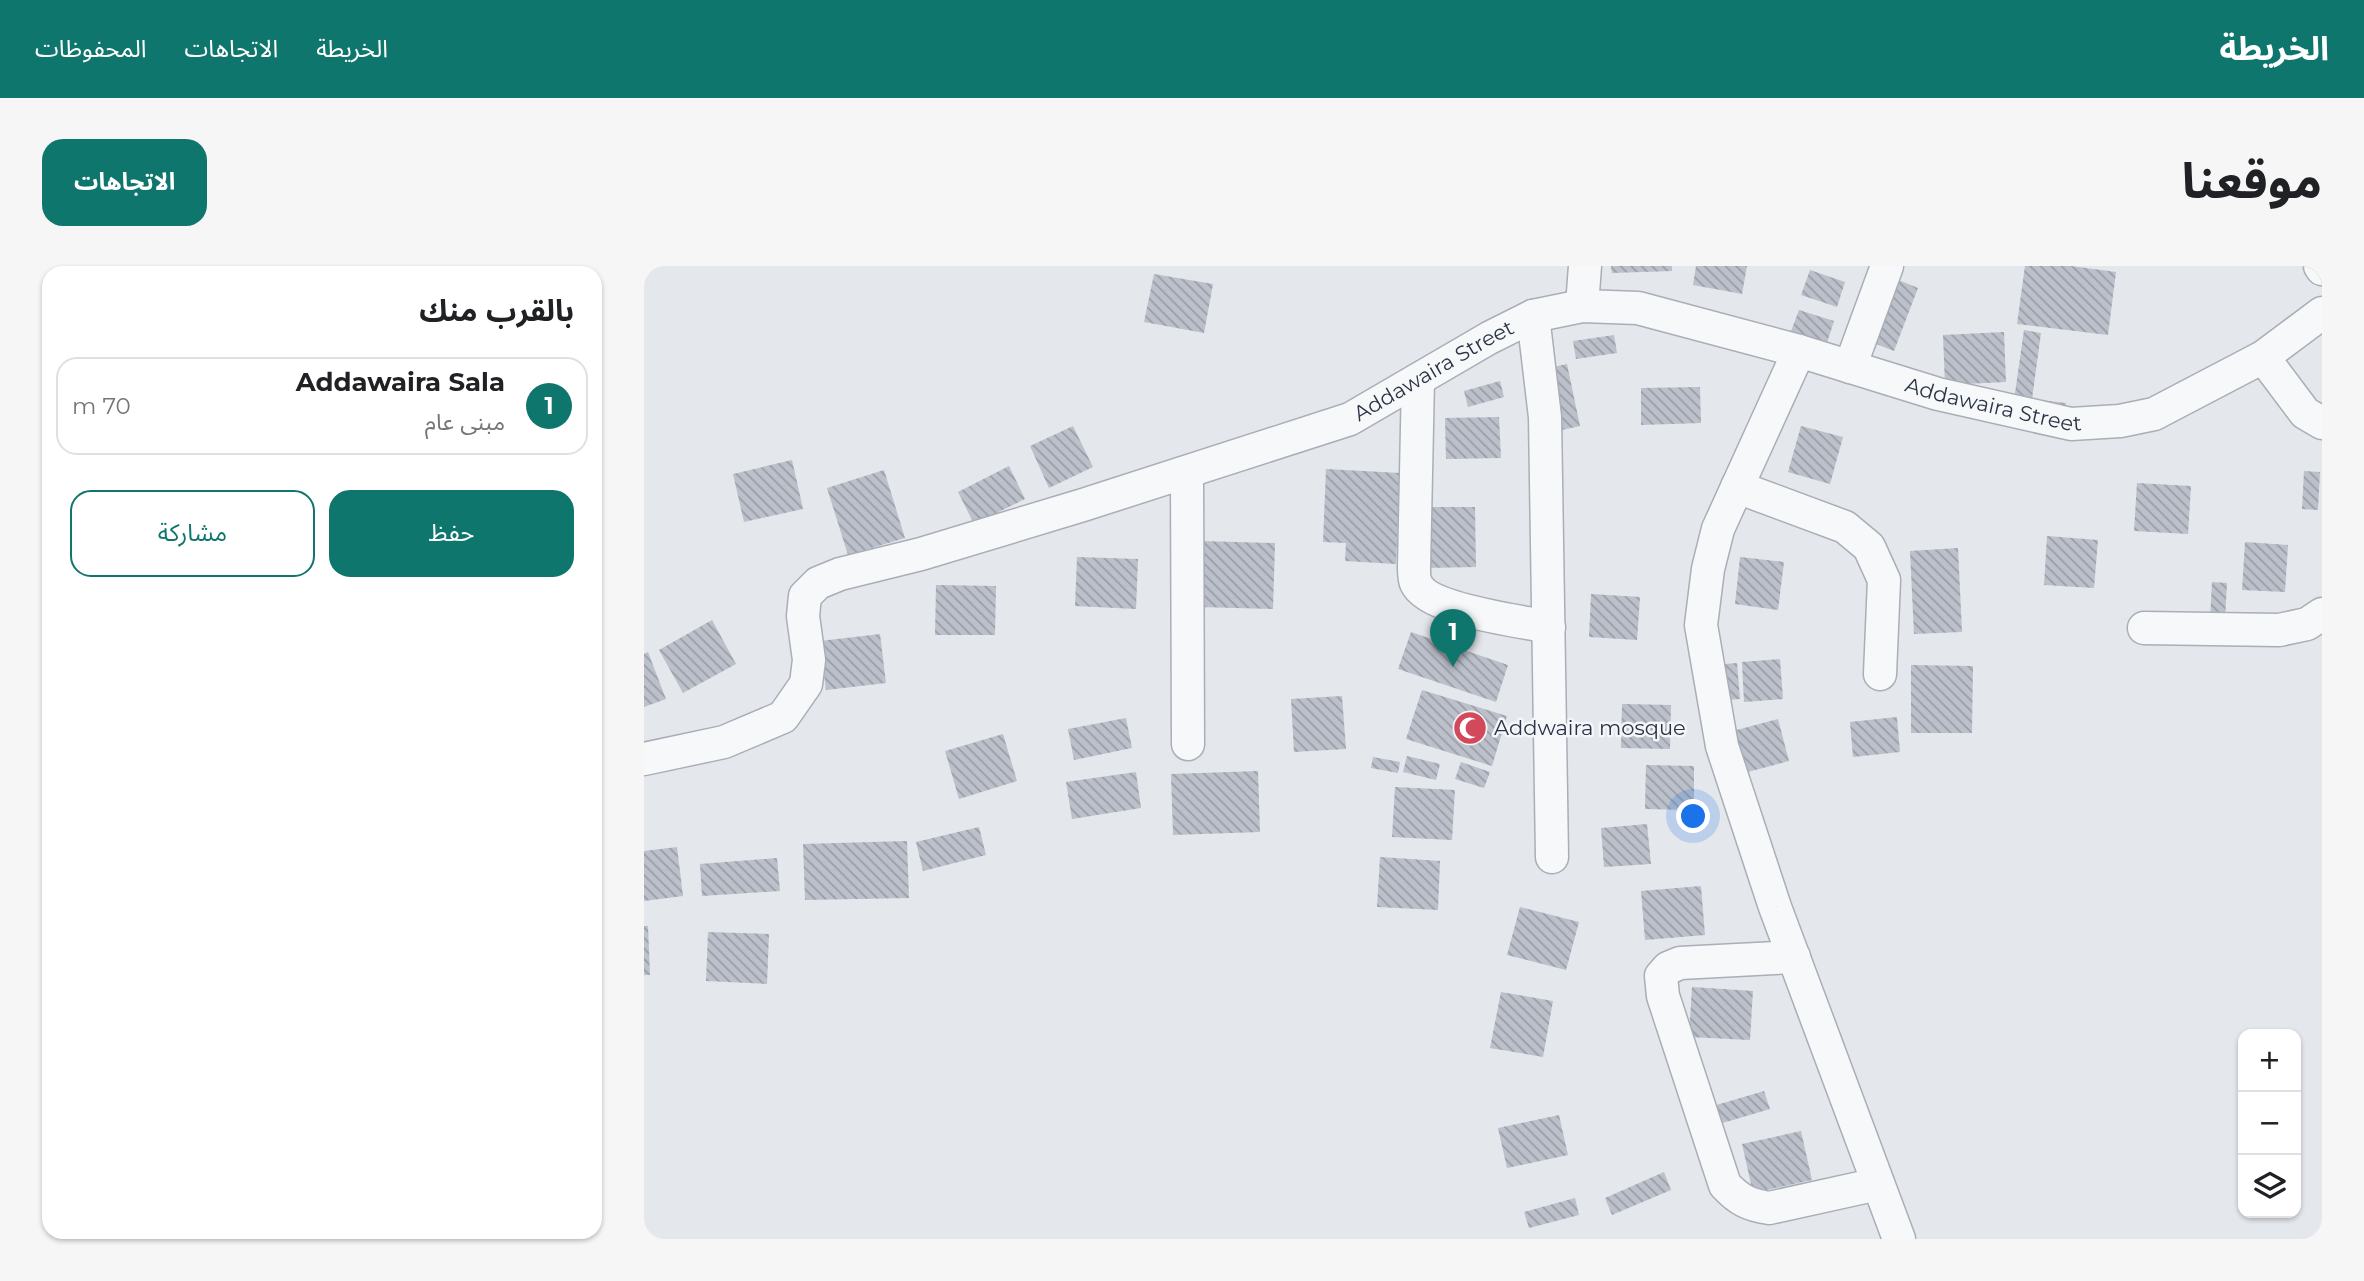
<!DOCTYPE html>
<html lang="ar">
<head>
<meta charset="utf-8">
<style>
	body { margin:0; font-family:Montserrat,"Noto Sans Arabic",sans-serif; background:#f6f6f6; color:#202124; direction:rtl }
	.controls { position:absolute; right:21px; bottom:21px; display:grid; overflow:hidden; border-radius:14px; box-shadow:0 2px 5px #0004 }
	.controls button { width:63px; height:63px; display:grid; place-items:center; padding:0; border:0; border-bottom:2px solid #e0e0e0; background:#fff; color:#202124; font:35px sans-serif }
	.you { position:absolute; left:1050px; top:551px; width:24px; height:24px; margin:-18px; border:5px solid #fff; border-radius:50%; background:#1a73e8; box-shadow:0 0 0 10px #1a73e833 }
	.badge { display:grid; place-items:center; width:46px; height:46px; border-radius:50%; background:#0f766e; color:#fff; font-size:23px; font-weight:700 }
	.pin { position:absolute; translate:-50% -58px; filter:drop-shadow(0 2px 4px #0008) }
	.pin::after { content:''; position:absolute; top:37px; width:24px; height:21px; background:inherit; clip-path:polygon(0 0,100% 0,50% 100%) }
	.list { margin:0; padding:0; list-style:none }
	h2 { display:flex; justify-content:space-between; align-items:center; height:91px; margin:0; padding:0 28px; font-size:30px }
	h2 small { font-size:23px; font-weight:400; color:#757577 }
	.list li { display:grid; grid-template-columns:46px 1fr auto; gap:21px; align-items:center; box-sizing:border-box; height:98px; margin:0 14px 14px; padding:0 14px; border:2px solid #e0e0e0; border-radius:21px }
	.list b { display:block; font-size:26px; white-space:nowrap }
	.list p { margin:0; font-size:23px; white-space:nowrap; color:#757577 }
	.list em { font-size:23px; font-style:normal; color:#757577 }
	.actions { display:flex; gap:14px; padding:21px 28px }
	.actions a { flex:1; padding:16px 0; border:2px solid #0f766e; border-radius:21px; text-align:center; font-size:24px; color:#0f766e }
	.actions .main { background:#0f766e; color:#fff }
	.icon { flex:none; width:38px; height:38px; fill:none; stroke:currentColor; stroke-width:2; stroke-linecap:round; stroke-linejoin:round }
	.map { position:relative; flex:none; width:1678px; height:973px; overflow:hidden; direction:ltr; border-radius:21px }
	header { display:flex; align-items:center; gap:42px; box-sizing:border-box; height:98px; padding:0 35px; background:#0f766e; color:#fff }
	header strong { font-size:33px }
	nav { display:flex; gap:38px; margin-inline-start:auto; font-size:24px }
	.intro { display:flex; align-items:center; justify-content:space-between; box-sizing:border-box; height:168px; padding:0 42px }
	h1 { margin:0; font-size:49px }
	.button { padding:18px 32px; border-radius:21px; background:#0f766e; color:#fff; font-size:24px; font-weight:700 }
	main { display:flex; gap:42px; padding:0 42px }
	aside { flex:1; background:#fff; border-radius:21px; box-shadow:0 2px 5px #0004 }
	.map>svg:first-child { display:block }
	.building { fill:url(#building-back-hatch) }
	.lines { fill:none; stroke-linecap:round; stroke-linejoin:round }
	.street-casing { stroke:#a9aeb7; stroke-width:35 }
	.street { stroke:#f7f8fa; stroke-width:32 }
	.labels { text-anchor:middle; stroke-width:5; stroke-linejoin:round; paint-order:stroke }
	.street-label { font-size:21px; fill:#2b3445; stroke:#f4f6f9 }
	.poi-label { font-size:21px; fill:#2b3445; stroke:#f4f6f9; text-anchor:start }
</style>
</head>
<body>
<header>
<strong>الخريطة</strong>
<nav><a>الخريطة</a><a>الاتجاهات</a><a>المحفوظات</a></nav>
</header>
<div class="intro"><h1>موقعنا</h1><a class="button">الاتجاهات</a></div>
<main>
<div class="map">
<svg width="1678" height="973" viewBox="0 0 1678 973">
	<defs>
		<pattern id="building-back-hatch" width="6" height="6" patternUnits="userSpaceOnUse" patternTransform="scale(1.75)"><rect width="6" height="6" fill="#bbc0ca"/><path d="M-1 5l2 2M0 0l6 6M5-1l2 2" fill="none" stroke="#989da6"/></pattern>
	</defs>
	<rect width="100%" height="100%" fill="#e4e7ec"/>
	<!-- building -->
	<g class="building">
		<path d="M967,0h61v5l-60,2z"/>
		<path d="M1052,0h51l-5,28 -49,-9z"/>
		<path d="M1381,0h46l45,6 -8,63 -91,-11z"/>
		<path d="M1166,4l35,12 -8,25 -36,-12z"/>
		<path d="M510,8l59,10 -9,49 -60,-11z"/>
		<path d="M1252,13l22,9 -24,63 -23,-9z"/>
		<path d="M1155,44l35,11 -8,25 -36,-12z"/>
		<path d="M1380,64l17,3 -9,66 34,4 -2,11 -51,-7z"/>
		<path d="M1360,66l2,50 -61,3 -2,-50z"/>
		<path d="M970,69l3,18 -41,6 -3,-18z"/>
		<path d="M923,98l13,62 -18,4 -13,-62z"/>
		<path d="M856,115l4,16 -36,10 -4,-16z"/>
		<path d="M1056,121l1,36 -60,2v-37z"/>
		<path d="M855,151l2,41 -55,1 -1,-41z"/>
		<path d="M429,160l20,41 -44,21 -19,-42z"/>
		<path d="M1157,160l42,11 -13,47 -42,-12z"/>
		<path d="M148,194l11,49 -59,13 -11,-48z"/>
		<path d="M365,200l16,33 -51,25 -16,-32z"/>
		<path d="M682,203l74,4 -4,91 -51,-3 1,-18 -23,-1z"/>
		<path d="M240,204l21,68 -57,17 -21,-67z"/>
		<path d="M1660,205l16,1 -2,38 -16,-1z"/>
		<path d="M1493,217l54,3 -3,48 -54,-3z"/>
		<path d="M781,241h50l1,60 -50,1z"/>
		<path d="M1403,270l51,4 -4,48 -50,-3z"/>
		<path d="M557,275l74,2 -2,66 -74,-2z"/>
		<path d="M1601,276l43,3 -3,47 -43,-2z"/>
		<path d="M1314,282l4,84 -48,2 -4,-83z"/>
		<path d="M433,291l61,2 -2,50 -61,-3z"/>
		<path d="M1096,291l44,5 -6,48 -43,-6z"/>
		<path d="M1568,316l15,1 -2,37 -15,-1z"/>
		<path d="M292,319l60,1 -1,49h-60z"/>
		<path d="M947,328l49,3 -3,43 -48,-3z"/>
		<path d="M68,354l24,44 -53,29 -24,-43z"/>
		<path d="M767,366l97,33 -12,37 -98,-33z"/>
		<path d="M236,368l6,49 -60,7 -6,-49z"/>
		<path d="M4,386l18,47 -22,8v-53z"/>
		<path d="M1136,393l3,40 -39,3 -2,-40z"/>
		<path d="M1093,397l3,36 -24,2 -3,-36z"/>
		<path d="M1267,399l62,1 -1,67h-61z"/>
		<path d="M778,424l85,26 -15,50 -86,-27z"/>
		<path d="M698,430l4,53 -52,3 -3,-53z"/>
		<path d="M978,438l49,1 -1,44 -49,-1z"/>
		<path d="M1253,451l3,35 -47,5 -3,-35z"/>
		<path d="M482,452l6,30 -58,12 -6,-31z"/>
		<path d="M1134,453l11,42 -49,13 -11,-42z"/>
		<path d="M359,468l14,47 -58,18 -14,-48z"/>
		<path d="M763,490l33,8 -4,16 -33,-8z"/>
		<path d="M729,491l27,5 -2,11 -27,-5z"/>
		<path d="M817,496l29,10 -6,16 -29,-9z"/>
		<path d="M1002,499l48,1v44l-49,-1z"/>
		<path d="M614,505l2,61 -87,3 -2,-61z"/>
		<path d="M492,506l5,36 -69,11 -6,-37z"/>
		<path d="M751,521l60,3 -3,50 -60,-3z"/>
		<path d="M1003,558l4,40 -47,3 -3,-39z"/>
		<path d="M335,561l7,28 -63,16 -7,-29z"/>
		<path d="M263,575l2,57 -104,2 -2,-56z"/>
		<path d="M33,581l6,49 -39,5v-50z"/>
		<path d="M736,591l60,4 -2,49 -61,-3z"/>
		<path d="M133,592l3,33 -78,5 -2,-32z"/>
		<path d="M1057,620l4,49 -60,5 -4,-49z"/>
		<path d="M876,641l59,15 -13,48 -59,-15z"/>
		<path d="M0,660h4l2,49h-6z"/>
		<path d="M64,666l61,2 -2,50 -61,-3z"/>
		<path d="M1048,721l61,4 -3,49 -61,-3z"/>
		<path d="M857,726l52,9 -10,56 -53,-9z"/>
		<path d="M1120,825l6,18 -61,18 -6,-18z"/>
		<path d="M915,849l9,40 -61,13 -9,-40z"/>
		<path d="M1157,865l11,49 -59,13 -11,-49z"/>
		<path d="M1020,906l7,18 -59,25 -7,-17z"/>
		<path d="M931,932l4,17 -50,13 -5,-16z"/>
	</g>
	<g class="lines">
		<!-- street casing -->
		<g class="street-casing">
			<g id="street">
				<path d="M1676,0l2,3"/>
				<path d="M938,40l3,-40"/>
				<path d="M889,50l12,101 7,440"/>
				<path d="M1155,85l-81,178 -10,40 -7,56 21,121 53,161 124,332"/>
				<path d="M1619,91l42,56 17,10"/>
				<path d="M1206,101l37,-101"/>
				<path d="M774,114l-4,187c0,5 0,12 2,16 11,27 105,38 133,44"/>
				<path d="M543,207l1,271"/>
				<path d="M1093,221l108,40 24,20 15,33 -4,94"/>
				<path d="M1500,362l135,2 28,-6 15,-10"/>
				<path id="s1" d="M0,493l80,-17 59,-25 23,-33 3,-24 -6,-44 2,-20 13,-13 22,-9 81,-20 162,-49 267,-86 139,-81 44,-22 49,-10 56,2 161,43 139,43 133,30 49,-3 34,-7 109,-57 59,-44"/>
				<path d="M1150,691l-114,6 -12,5 -7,8 2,20 62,189c14,15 24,20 44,23l109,-24"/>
			</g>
		</g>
		<!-- street -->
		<use href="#street" class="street"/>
	</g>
	<!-- icons -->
	<defs>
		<g id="mosque-disc" transform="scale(1.75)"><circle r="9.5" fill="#d1495b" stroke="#f4f6f9"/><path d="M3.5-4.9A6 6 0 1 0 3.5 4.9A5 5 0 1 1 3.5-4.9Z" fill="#fff"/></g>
	</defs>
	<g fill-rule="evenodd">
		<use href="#mosque-disc" x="826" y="462"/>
	</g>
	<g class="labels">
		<!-- street labels -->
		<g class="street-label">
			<text dy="7" stroke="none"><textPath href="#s1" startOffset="947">Addawaira Street</textPath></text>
			<text dy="7" stroke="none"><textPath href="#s1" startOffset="1535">Addawaira Street</textPath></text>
		</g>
		<!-- poi labels -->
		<g class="poi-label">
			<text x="850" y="469">Addwaira mosque</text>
		</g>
	</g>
</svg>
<div class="controls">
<button>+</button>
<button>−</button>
<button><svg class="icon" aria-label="layers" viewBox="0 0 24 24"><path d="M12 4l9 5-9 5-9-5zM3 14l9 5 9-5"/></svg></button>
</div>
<div class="you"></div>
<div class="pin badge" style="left:809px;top:401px">1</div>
</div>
<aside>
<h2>بالقرب منك<small></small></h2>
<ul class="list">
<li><span class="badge">1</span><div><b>Addawaira Sala</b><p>مبنى عام</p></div><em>70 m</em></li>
</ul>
<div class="actions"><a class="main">حفظ</a><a>مشاركة</a></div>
</aside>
</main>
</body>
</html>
